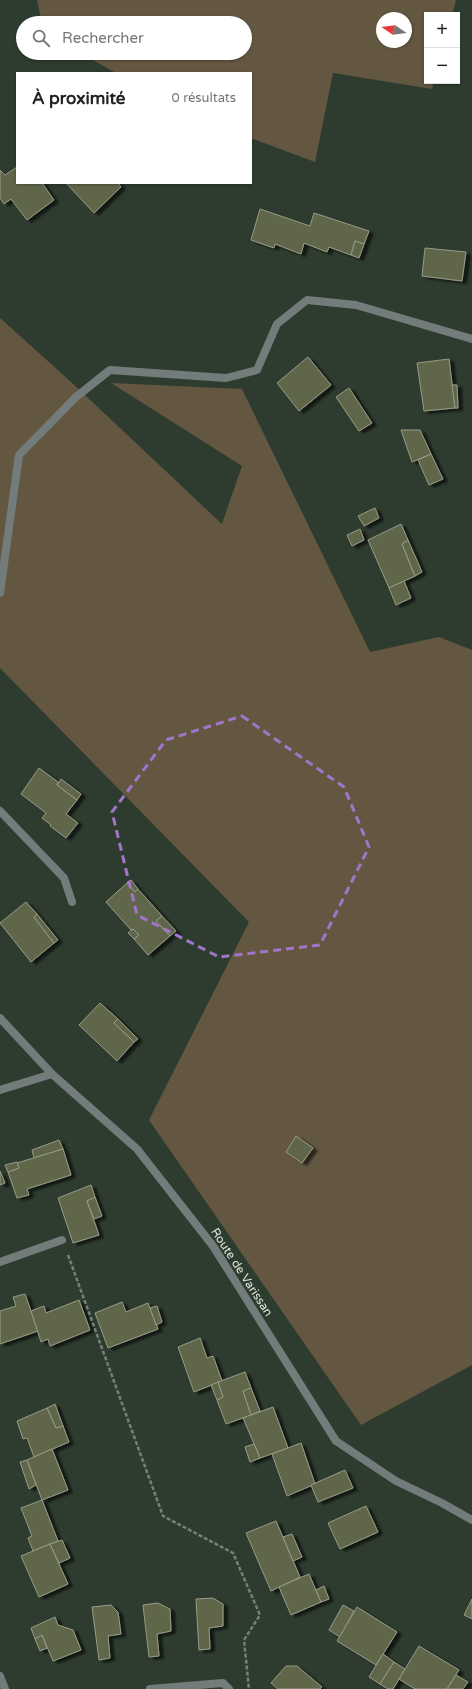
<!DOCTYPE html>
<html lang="fr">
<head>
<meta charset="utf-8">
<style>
	body { margin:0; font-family:"Varela Round",sans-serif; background:#f2f2f2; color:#222 }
	.controls { position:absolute; right:12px; top:12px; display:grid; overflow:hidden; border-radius:0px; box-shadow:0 1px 3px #0004 }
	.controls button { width:36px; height:36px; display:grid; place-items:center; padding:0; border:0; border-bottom:1px solid #e0e0e0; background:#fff; color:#222; font:20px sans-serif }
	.compass { position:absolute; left:376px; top:12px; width:36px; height:36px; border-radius:50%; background:#fff; box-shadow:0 1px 3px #0004; rotate:283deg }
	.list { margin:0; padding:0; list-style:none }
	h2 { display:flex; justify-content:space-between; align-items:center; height:52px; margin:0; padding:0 16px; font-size:17px }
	h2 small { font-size:13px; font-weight:400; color:#767676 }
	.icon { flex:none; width:22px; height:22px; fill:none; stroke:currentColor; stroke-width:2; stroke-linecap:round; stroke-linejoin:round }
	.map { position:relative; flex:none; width:472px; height:1689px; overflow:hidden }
	.search { position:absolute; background:#fff; box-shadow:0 1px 3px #0004; left:16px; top:16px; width:236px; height:44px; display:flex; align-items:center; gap:10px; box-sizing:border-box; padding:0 14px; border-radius:22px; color:#767676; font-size:15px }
	.panel { position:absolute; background:#fff; box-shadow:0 1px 3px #0004; left:16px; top:72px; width:236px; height:112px; border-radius:0px }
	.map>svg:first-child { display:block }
	.green { fill:#645741; fill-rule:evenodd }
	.building { fill:#616648; stroke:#979b87; filter:url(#shadow) }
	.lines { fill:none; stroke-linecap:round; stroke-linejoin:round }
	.path { stroke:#758176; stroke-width:2.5; stroke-dasharray:4 2; stroke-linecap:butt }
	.lane { stroke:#727c7a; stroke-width:8 }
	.street { stroke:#727c7a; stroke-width:8 }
	.marked { fill:none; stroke:#a175ca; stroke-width:3; stroke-dasharray:8 5; stroke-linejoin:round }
	.labels { text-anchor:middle; stroke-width:3; stroke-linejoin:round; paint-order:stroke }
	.street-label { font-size:12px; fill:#dae3db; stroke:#2e3c2f }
</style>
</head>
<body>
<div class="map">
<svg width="472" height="1689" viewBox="0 0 472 1689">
	<defs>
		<filter id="shadow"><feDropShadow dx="4.5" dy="2.5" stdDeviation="1" flood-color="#0009"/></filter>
	</defs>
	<rect width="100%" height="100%" fill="#2e3c2f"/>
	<!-- green -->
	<g class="green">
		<path d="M37,0h419l-4,15h-25v66h7l-2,8 -99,-16 -18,89 -64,-24v-65h-135l-36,-20h165v-30h-203zM382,18h24v24h-24z"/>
		<path d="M0,318l70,63 152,143 20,-58 -131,-83 131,6 128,263 69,-15 33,13v715l-111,60 -212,-305 100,-198 -249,-254z"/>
	</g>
	<!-- building -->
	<g class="building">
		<path d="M17,167v16h25l12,17 -27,20 -16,-21 -7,5 -4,-6v-28l5,5z"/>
		<path d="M66,183h52l3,4 -27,26z"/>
		<path d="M260,209l50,17 4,-13 55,18 -5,13 -9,-3 -4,14 -22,-8 -2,5 -23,-9 -3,11 -26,-10 -1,4 -23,-8z"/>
		<path d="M355,241l9,3 -5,14 -8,-3z"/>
		<path d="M425,248l41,4 -4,29 -40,-5z"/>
		<path d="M308,357l23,28 -32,26 -22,-28z"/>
		<path d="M449,359l6,49 -31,3 -7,-48z"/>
		<path d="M452,385h5l1,23h-3z"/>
		<path d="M349,388l23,35 -13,8 -23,-34z"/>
		<path d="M401,430h19l11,24 -19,8z"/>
		<path d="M431,454l12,25 -14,6 -11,-25z"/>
		<path d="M375,508l4,10 -15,8 -6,-10z"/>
		<path d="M401,524l7,16 -6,4 13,32 -26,12 -21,-48z"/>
		<path d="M360,529l4,11 -12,6 -5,-11z"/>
		<path d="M408,540l14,32 -7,4 -13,-32z"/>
		<path d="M404,581l7,17 -15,7 -7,-17z"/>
		<path d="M39,768l19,14 -1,3 20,15 -11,14 12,9 -12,15 -16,-12 1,-1 -9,-7 4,-5 -25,-19z"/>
		<path d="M61,779l20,15 -4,6 -20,-15z"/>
		<path d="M131,880l7,9 -3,3 -8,-9z"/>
		<path d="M127,883l8,9 3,-3 24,27 -6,5 14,15 -22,19 -14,-16 5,-4 -6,-6 -2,1 -25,-28z"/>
		<path d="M26,902l11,12 -3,3 20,26 -23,19 -31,-39z"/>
		<path d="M37,914l21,26 -4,3 -20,-26z"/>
		<path d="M162,916l14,15 -6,5 -14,-15z"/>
		<path d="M133,929l6,6 -5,4 -6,-6z"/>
		<path d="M100,1003l18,16 -4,4 20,19 -17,19 -38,-36z"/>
		<path d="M118,1019l20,20 -4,3 -20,-19z"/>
		<path d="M296,1136l17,12 -11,15 -16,-11z"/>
		<path d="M59,1140l4,9 -29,9 -2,-8z"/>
		<path d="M63,1149l8,26 -44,14 2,6 -12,3 -9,-26 11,-4 -2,-5z"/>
		<path d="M17,1162l2,6 -11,4 -3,-7z"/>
		<path d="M0,1171l5,12 -5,2z"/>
		<path d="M91,1185l4,12 -8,4 12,34 -26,8 -15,-45z"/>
		<path d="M95,1197l7,19 -8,3 -7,-18z"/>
		<path d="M25,1294l13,37 -38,13v-33l16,-5 -3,-9z"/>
		<path d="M79,1300l11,30 -40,16 -2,-7 -7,3 -10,-31 13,-5 2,7z"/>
		<path d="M122,1302l4,10 22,-9 10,26 -50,19 -13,-35z"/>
		<path d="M157,1306l5,16 -6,3 -6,-17z"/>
		<path d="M200,1338l7,20 6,-2 9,25 -28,11 -16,-45z"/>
		<path d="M245,1372l6,16 -8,3 8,24 -25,9 -9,-24 6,-3 -5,-15z"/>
		<path d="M218,1382l5,15 -6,3 -6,-15z"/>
		<path d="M251,1388l9,23 -9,4 -8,-24z"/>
		<path d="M55,1404l8,22 -7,2 -9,-20z"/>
		<path d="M273,1407l15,41 -28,10 -17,-40z"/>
		<path d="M47,1408l9,20 7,-2 6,16 -35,15 -7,-19 -4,1 -6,-18z"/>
		<path d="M301,1443l14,41 -28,12 -15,-42z"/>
		<path d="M254,1444l6,14 -10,4 -5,-15z"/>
		<path d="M52,1449l16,41 -26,10 -15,-40z"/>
		<path d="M27,1460l9,25 -7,4 -9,-27z"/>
		<path d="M345,1470l8,18 -35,14 -7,-17z"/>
		<path d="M42,1500l16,41 -25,10 -5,-13 4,-2 -11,-28z"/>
		<path d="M366,1506l12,26 -38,17 -12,-26z"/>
		<path d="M276,1521l24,56 -29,14 -25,-58z"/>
		<path d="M292,1534l10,23 -9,4 -10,-24z"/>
		<path d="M62,1540l8,18 -11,5 -9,-19z"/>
		<path d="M50,1544l18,40 -29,13 -18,-41z"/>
		<path d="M309,1574l12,28 -30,13 -12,-28z"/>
		<path d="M324,1586l5,13 -8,3 -5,-12z"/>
		<path d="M213,1598l10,6v22l-14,2 1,21 -11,1 -3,-51z"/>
		<path d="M472,1599v20l-8,-4z"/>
		<path d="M158,1603l12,6 1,22 -14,3 2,22 -10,1 -6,-52z"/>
		<path d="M111,1605l7,7 3,22 -13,2 2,22 -11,2 -7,-53z"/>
		<path d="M343,1605l11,6 -14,26 -11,-7z"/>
		<path d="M357,1607l40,25 -21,33 -39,-24z"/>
		<path d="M55,1617l3,8 15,5 8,20 -28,11 -11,-26 -7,4 -4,-11z"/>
		<path d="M42,1635l5,13 -7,3 -5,-12z"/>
		<path d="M419,1646l40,24 -12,19h-32l-16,-10z"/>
		<path d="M383,1654l11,8 -14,22 -11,-7z"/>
		<path d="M394,1662l11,7 -12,20h-5l-8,-5z"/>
		<path d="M286,1666h11l25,21 -2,2h-42l-7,-6z"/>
		<path d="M456,1675l12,7 -5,7h-16z"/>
	</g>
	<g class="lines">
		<!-- path -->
		<path class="path" d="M68,1255l95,261 70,37 27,62 -16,25 5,49"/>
		<!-- lane -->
		<path class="lane" d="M0,811l64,67 8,24"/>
		<!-- street -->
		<g class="street">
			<path d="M0,593l19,-138 57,-58 34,-27 116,8 31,-8 20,-46 30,-24 49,5 116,34"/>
			<path d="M0,1018l52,56 85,75 76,97 123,195 60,40 46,22 30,17"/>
			<path d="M0,1090l52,-16"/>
			<path d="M0,1262l62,-22"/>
			<path d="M0,1676l5,13"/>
			<path d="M150,1689l73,-6 6,6"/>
		</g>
	</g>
	<!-- marked area -->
	<path class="marked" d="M242,716l102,71 25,60 -49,98 -101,12 -82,-42 -25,-103 54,-72z"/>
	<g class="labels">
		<!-- street labels -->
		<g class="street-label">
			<text transform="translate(242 1272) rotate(57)" y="4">Route de Varissan</text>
		</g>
	</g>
</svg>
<div class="controls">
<button>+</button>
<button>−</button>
</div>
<svg class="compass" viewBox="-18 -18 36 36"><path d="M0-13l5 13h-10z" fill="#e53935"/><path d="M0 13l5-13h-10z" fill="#767676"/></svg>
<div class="search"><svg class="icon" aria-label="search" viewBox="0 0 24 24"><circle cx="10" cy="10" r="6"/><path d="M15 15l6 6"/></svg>Rechercher</div>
<section class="panel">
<h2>À proximité<small>0 résultats</small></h2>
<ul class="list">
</ul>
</section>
</div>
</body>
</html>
